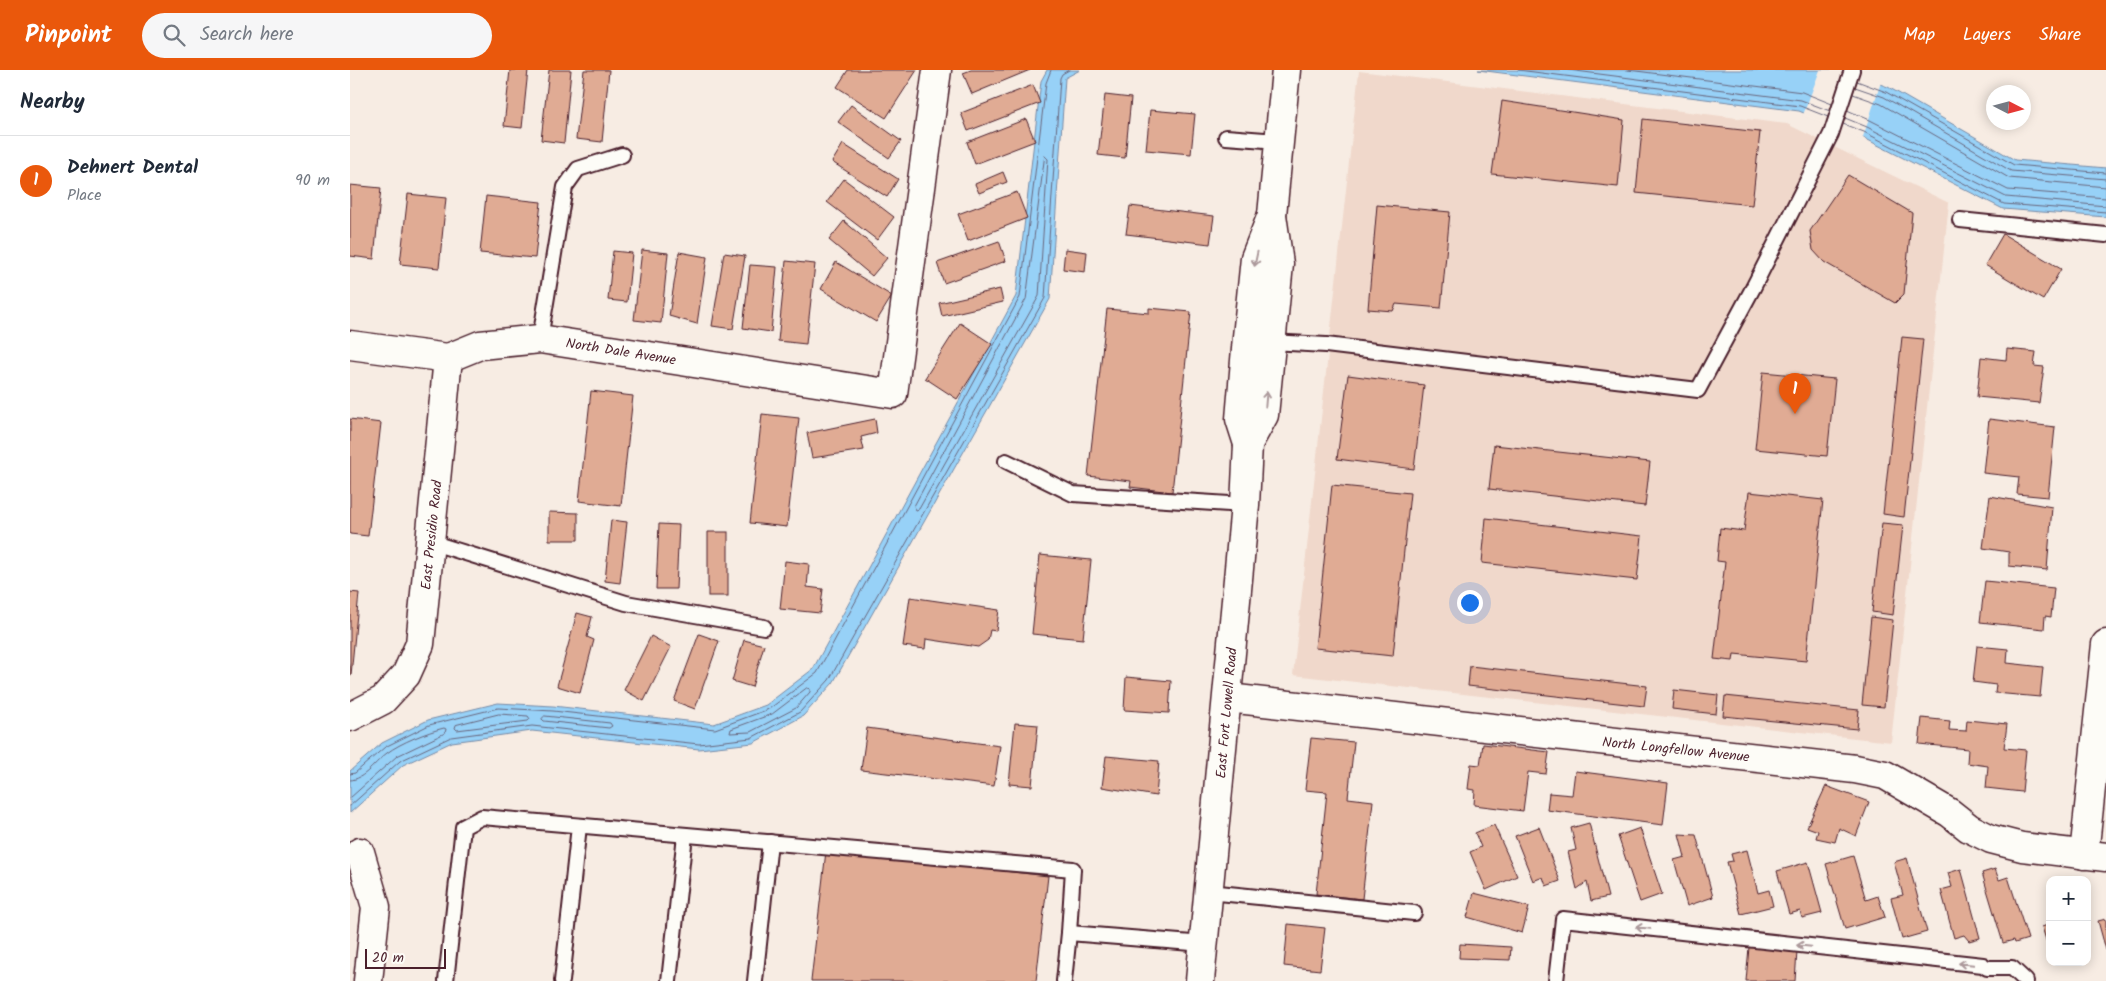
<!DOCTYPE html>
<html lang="en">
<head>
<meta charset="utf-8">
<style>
	body { margin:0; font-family:Kalam,sans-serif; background:#f6f6f7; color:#1f2937 }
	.controls { position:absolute; right:15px; bottom:15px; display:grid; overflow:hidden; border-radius:10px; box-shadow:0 2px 12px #0003 }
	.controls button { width:45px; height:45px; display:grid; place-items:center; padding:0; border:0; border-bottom:1px solid #e0e1e3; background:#fff; color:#1f2937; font:25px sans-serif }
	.compass { position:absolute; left:1636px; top:15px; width:45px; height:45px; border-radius:50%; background:#fff; box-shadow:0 2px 12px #0003; rotate:96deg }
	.scale { position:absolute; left:15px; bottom:12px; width:81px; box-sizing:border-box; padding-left:5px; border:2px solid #4a1f2b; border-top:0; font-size:14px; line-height:18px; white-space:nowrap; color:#4a1f2b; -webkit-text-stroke:4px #fdfcf7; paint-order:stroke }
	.you { position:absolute; left:1119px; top:532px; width:18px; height:18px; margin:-12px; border:4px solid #fff; border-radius:50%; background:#1a73e8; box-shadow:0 0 0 8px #1a73e833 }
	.badge { display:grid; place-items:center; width:32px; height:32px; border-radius:50%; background:#ea580c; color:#fff; font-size:16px; font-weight:700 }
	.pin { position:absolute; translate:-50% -41px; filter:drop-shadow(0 1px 2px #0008) }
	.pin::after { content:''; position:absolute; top:26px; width:18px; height:15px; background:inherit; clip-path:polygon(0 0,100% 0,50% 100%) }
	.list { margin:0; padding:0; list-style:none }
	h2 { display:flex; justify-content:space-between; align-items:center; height:65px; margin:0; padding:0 20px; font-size:21px }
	h2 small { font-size:16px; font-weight:400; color:#747a83 }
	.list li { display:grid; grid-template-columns:32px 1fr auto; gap:15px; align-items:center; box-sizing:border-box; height:90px; padding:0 20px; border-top:1px solid #e0e1e3 }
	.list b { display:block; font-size:19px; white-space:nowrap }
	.list p { margin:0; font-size:16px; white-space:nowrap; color:#747a83 }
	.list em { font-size:16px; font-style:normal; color:#747a83 }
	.icon { flex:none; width:28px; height:28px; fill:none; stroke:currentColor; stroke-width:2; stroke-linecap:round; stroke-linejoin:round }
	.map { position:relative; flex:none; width:1756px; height:911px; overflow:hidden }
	header { display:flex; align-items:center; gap:30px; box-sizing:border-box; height:70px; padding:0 25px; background:#ea580c; color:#fff }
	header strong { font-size:24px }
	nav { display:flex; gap:28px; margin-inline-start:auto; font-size:18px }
	.search { width:350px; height:45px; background:#f6f6f7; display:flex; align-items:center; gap:12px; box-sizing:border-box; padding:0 18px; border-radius:28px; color:#747a83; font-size:19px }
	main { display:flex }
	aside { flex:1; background:#fff }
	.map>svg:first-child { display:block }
	.built { fill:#f0d8cb }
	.water { fill:#97d1f7; stroke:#788aa5 }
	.pier { fill:#f7ece3 }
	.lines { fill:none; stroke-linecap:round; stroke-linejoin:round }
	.shore { stroke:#69667d; stroke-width:1 }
	.building { fill:#e0ab94; stroke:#4a1f2b }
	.service-casing { stroke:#4a1f2b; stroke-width:18 }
	.minor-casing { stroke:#4a1f2b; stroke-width:31 }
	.secondary-casing { stroke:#4a1f2b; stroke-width:31 }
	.service { stroke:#fdfcf7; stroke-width:14 }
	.minor { stroke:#fdfcf7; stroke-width:28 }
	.secondary { stroke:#fdfcf7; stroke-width:28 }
	.oneway { stroke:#ac999b }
	.labels { text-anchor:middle; stroke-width:4; stroke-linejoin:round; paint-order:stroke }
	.street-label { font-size:14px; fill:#4a1f2b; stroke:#fdfcf7 }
</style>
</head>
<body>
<header>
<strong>Pinpoint</strong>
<div class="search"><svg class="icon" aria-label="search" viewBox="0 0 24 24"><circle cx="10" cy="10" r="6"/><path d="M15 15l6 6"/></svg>Search here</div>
<nav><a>Map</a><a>Layers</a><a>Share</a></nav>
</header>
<main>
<aside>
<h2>Nearby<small></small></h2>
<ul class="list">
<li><span class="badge">1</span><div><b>Dehnert Dental</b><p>Place</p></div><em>90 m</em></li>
</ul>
</aside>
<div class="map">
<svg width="1756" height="911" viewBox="0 0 1756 911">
	<rect width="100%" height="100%" fill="#f7ece3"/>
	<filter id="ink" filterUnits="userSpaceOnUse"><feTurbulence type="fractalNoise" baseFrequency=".02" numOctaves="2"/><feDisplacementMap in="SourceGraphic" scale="10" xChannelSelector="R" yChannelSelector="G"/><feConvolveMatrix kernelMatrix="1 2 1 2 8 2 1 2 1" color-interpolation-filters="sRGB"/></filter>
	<g filter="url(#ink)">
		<!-- built -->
		<path class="built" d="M1009,1l428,53 162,79 -58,539 -598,-67z"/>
		<!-- water -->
		<g class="water">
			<path d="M697,0h33l-15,8 -15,221 -217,384 -30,33 -50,27 -54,6 -167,-18 -80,11 -49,23 -53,48v-42l32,-28 46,-23 70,-17 55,3 161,18 52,-19 47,-36 203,-373 25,-215z"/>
			<path d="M1128,0h363l47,17 127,73 91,8v49l-103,-8 -141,-72 -63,-26z"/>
		</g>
		<!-- pier -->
		<path class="pier" d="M1470,0h28l33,12 -19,58 -59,-25z"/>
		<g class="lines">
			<!-- shore -->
			<g class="shore">
				<path d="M1168,0l282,36 28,11"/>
				<path d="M1218,0l233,30 29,11"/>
				<path d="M1278,0l174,22 30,12"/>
				<path d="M1507,11l29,11 128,73 92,8"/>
				<path d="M1505,17l29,10 127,74 95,8"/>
				<path d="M1503,24l28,10 128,74 97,9"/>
				<path d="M1497,40l23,10 138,70 98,8"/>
				<path d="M1495,48l22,9 139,70 100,9"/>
				<path d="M1493,54l21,8 140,72 102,8"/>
				<path d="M695,86l3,3 -9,137 -120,213 -3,1 -2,-4 112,-207z"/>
				<path d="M457,618l3,1v3l-14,16 -46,24 -20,1 1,-4 41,-15z"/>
				<path d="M149,644l29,2 2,3 -2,2 -71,9 -2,-2 1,-3z"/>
				<path d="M195,646l65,7 2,3 -3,2 -65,-7 -2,-2z"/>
				<path d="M0,704l5,-1 30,-26 44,-22 69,-17 55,3 162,18 54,-20 48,-36 203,-376 26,-214 5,-13"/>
				<path d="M0,710c14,0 26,-19 37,-27 13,-10 40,-21 57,-25l2,1 -1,4 -48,23 -47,42"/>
				<path d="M0,736l50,-45 51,-24 81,-11 167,18 52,-6 49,-26 29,-32 216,-382 15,-220 2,-4 7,-4"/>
			</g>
		</g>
		<!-- building -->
		<g class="building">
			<path d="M160,0h18l-6,58 -18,-2z"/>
			<path d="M199,0h22l-7,73 -23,-3z"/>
			<path d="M234,0h25l-7,72 -26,-3z"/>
			<path d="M498,0h69l-31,48 -49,-31z"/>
			<path d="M621,0h59l-58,24 -9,-21z"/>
			<path d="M683,15l7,18 -72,28 -7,-18z"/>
			<path d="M755,25l26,3 -6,60 -27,-3z"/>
			<path d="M1152,31l122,19 -6,67 -126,-13z"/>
			<path d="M501,35l50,36 -12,17 -51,-36z"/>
			<path d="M800,40l45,4 -4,40 -45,-4z"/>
			<path d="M676,49l9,22 -60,23 -8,-22z"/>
			<path d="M1293,49l117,13 -8,73 -116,-12z"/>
			<path d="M493,74l55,35 -11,18 -55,-35z"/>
			<path d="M653,102l4,10 -28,11 -4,-9z"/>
			<path d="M1498,105l64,38 -8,81 -9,9 -71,-41 -11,-12 -3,-19z"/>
			<path d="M494,109l50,38 -17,23 -50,-38z"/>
			<path d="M0,115l31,3 -7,71 -24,-3z"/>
			<path d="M667,122l10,26 -59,23 -10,-27z"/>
			<path d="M58,124l38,4 -7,70 -39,-4z"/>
			<path d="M136,126l55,6 -6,56 -55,-5z"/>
			<path d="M1027,135l73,7 -9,96 -45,-4 -3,7 -25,-2z"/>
			<path d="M780,136l84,10 -4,28 -84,-10z"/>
			<path d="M494,151l43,37 -15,18 -43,-36z"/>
			<path d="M1653,164l58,35 -18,31 -58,-35z"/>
			<path d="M649,171l7,20 -62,22 -7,-20z"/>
			<path d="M715,179l22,3 -2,20 -22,-3z"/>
			<path d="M292,180l26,3 -7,70 -27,-3z"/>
			<path d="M263,181l19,2 -5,49 -19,-2z"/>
			<path d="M329,182l28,5 -10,67 -28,-8z"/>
			<path d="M374,183l21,3 -12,73 -21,-3z"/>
			<path d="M436,191l29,3 -9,80 -28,-3z"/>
			<path d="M486,192l56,34 -16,26 -55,-33z"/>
			<path d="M400,195l27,2 -6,65 -28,-4z"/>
			<path d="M650,219l3,13 -61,14 -3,-13z"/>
			<path d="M799,238l42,4 -19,180 -42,-5 1,-6 -43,-5 19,-167 42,4z"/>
			<path d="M610,253l32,21 -35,55 -32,-21z"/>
			<path d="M1552,267l21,2 -19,178 -21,-3z"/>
			<path d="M1657,279l29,3 -2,14 10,1 -5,36 -62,-6 4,-40 25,3z"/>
			<path d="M1413,302l72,7 -8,77 -72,-7z"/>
			<path d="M998,305l76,10 -10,84 -77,-10z"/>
			<path d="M241,321l42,5 -12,110 -42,-5z"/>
			<path d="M412,344l37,4 -12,109 -37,-4z"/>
			<path d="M0,349l31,4 -13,113 -18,-2z"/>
			<path d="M525,349l2,14 -16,4 3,13 -52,8 -5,-25z"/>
			<path d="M1639,349l66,8 -7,70 -31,-3 2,-17 -36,-4z"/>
			<path d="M1144,375l156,17 -5,44 -156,-17z"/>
			<path d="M982,415l78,8 -17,163 -78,-8z"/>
			<path d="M1399,422l74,8 -17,161 -72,-7 -1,7 -19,-2 11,-97 -8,-1 3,-33 24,3z"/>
			<path d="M1640,426l62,11 -5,63 -38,-4v-14l-26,-4z"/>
			<path d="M199,442l29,1v27h-29z"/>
			<path d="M1136,448l156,18 -5,44 -155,-17z"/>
			<path d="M261,450l16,2 -7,61 -15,-2z"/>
			<path d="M1532,453l21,2 -10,90 -21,-3z"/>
			<path d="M309,454l20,1 -3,64h-20z"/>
			<rect x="358" y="462" width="20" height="64"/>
			<path d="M690,485l51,5 -8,79 -51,-5z"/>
			<path d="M435,491l24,3 -2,23 16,2 -3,24 -40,-4z"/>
			<path d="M1635,511l69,7 -3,29 -6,-1 -1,13 -64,-7z"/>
			<path d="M0,522l9,1 -8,82h-1z"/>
			<path d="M560,527l89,13 -3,21 -6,-1 -2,10 -10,7 -52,-8 -1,10 -22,-3z"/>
			<path d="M227,543l15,4 -5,20 7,3 -14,53 -23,-7z"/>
			<path d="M1521,547l22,3 -9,87 -22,-2z"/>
			<path d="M349,564l20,7 -24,68 -21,-8z"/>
			<path d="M301,566l20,11 -27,54 -20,-11z"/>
			<path d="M394,570l20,5 -12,42 -20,-6z"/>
			<path d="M1627,576l31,3 -1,14 36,4 -3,30 -45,-4 1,-8 -23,-3z"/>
			<path d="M1120,596l177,20 -3,20 -176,-20z"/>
			<path d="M776,607l45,4 -2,32 -45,-3z"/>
			<path d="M1324,620l44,5 -2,19 -44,-5z"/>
			<path d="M1375,626l134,14 -2,19 -134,-13z"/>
			<path d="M1572,648l28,3 -1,9 17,1 1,-11 40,4 -3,24 22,2 -4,42 -36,-4 2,-22 -21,-3 1,-14 -49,-5z"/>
			<path d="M665,653l23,2 -6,61 -23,-2z"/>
			<path d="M517,658l133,18 -6,40 -133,-16z"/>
			<path d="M961,668l43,4 -6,56 25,3 -11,98 -46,-5 11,-102 -22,-2z"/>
			<path d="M1133,674l66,8 -3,22 -18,-2 -5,39 -49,-6 1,-15 -7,-1 3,-25 9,1z"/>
			<path d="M756,686l53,5 -3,35 -54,-9z"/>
			<path d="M1225,701l93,12 -5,42 -116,-15 2,-17 23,2z"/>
			<path d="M1476,716l43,16 -13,34 -17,-8 -4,14 -19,-4 2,-7 -11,-4z"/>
			<path d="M1239,753l19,74 -17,4 -4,-19 -10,7 -9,-37 8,-2 -5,-22z"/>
			<path d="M1144,755l23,51 -31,14 -16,-38 11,-5 -6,-14z"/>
			<path d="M1189,757l21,54 -14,5 -3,-9 -10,4 -18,-45z"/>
			<path d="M1290,758l22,66 -22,8 -22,-66z"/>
			<path d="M1329,764l17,1 17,62 -26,9 -13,-46 11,-3z"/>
			<path d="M1397,780l11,43 11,-3 4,16 -32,8 -14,-52 6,-1 -2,-7z"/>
			<path d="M476,781l222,25 -12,105h-225z"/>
			<path d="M1503,786l13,44 12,-4 7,21 -40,12 -19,-65z"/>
			<path d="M1557,788l20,74 -25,7 -11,-41 12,-3 -9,-33z"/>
			<path d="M1458,792l14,51 -20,5 -2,-7 -11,3 -12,-43z"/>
			<path d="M1611,799l19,69 -11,3 -5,-6 -10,3 -13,-48 11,-3 -4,-14z"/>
			<path d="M1645,799l4,11 9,-3 20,62 -13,4 -1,-3 -11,3 -21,-70z"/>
			<path d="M1124,823l55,14 -7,26 -55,-16z"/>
			<path d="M1756,849v31l-8,-29z"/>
			<path d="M938,854l37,4 -5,42 -36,-4z"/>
			<path d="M1700,854v29l-8,-26z"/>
			<path d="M1110,874l51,3 -1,13 -51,-2z"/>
			<path d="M1399,877l48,4 -2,30h-49z"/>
		</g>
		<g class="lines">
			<!-- service casing -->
			<g class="service-casing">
				<g id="service">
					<path d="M876,67l53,4"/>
					<path d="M1610,150l146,15"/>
					<path d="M190,269l25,-152 13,-18 44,-14"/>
					<path d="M921,272l55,3 372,45 55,-102 78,-154 21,-64"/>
					<path d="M656,391l67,33 172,11"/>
					<path d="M80,472l196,61 138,24"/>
					<path d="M859,822l205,21"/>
					<path d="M719,863l135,11"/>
					<path d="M96,911l17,-154 19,-10 591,52 -4,64 -5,48"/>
					<path d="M212,911l17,-155"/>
					<path d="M319,911l16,-146"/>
					<path d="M405,911l15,-139"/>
					<path d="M1206,911l7,-62 420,46 4,3h25l14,13"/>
				</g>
			</g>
			<!-- minor casing -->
			<g class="minor-casing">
				<g id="minor">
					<path d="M0,275l98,13 32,-13 60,-6 353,55 44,-324"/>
					<path d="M878,628l627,71 30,6 65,38 19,15 22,11 31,8 84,10"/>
					<path d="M0,647l33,-17 23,-25 14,-31 28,-286"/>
					<path d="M10,782l16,55 -8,74"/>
					<path d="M1734,785l22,-211"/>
				</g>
			</g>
			<!-- secondary casing -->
			<g class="secondary-casing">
				<g id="secondary">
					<path d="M898,374l16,-29 15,-151 -7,-49 14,-145"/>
					<path d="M850,911l45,-476 3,-61 -8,-25 7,-82 8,-79 17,-43"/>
				</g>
			</g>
			<!-- service -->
			<use href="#service" class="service"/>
			<!-- minor -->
			<use href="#minor" class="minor"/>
			<!-- secondary -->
			<use href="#secondary" class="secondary"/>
		</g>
		<!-- one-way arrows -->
		<defs><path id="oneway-shaft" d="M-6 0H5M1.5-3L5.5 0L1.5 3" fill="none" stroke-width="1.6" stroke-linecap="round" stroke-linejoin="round" transform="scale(1.25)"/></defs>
		<g class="oneway">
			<use href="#oneway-shaft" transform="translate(906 189) rotate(102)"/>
			<use href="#oneway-shaft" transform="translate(916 329) rotate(-85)"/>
			<use href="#oneway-shaft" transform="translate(1293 858) rotate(-174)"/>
			<use href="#oneway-shaft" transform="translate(1454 876) rotate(-174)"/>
			<use href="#oneway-shaft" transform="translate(1616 894) rotate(-174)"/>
		</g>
	</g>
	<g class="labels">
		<!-- street labels -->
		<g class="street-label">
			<text transform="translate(271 281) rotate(9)" y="5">North Dale Avenue</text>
			<text transform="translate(81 465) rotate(-84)" y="5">East Presidio Road</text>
			<text transform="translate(876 643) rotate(-85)" y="5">East Fort Lowell Road</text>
			<text transform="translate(1326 679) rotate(6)" y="5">North Longfellow Avenue</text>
		</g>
	</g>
</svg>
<div class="controls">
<button>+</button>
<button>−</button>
</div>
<svg class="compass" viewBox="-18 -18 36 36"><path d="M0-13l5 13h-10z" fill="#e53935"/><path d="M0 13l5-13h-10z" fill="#747a83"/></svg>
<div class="scale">20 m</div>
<div class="you"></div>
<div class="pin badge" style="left:1445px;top:344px">1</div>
</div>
</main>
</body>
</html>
